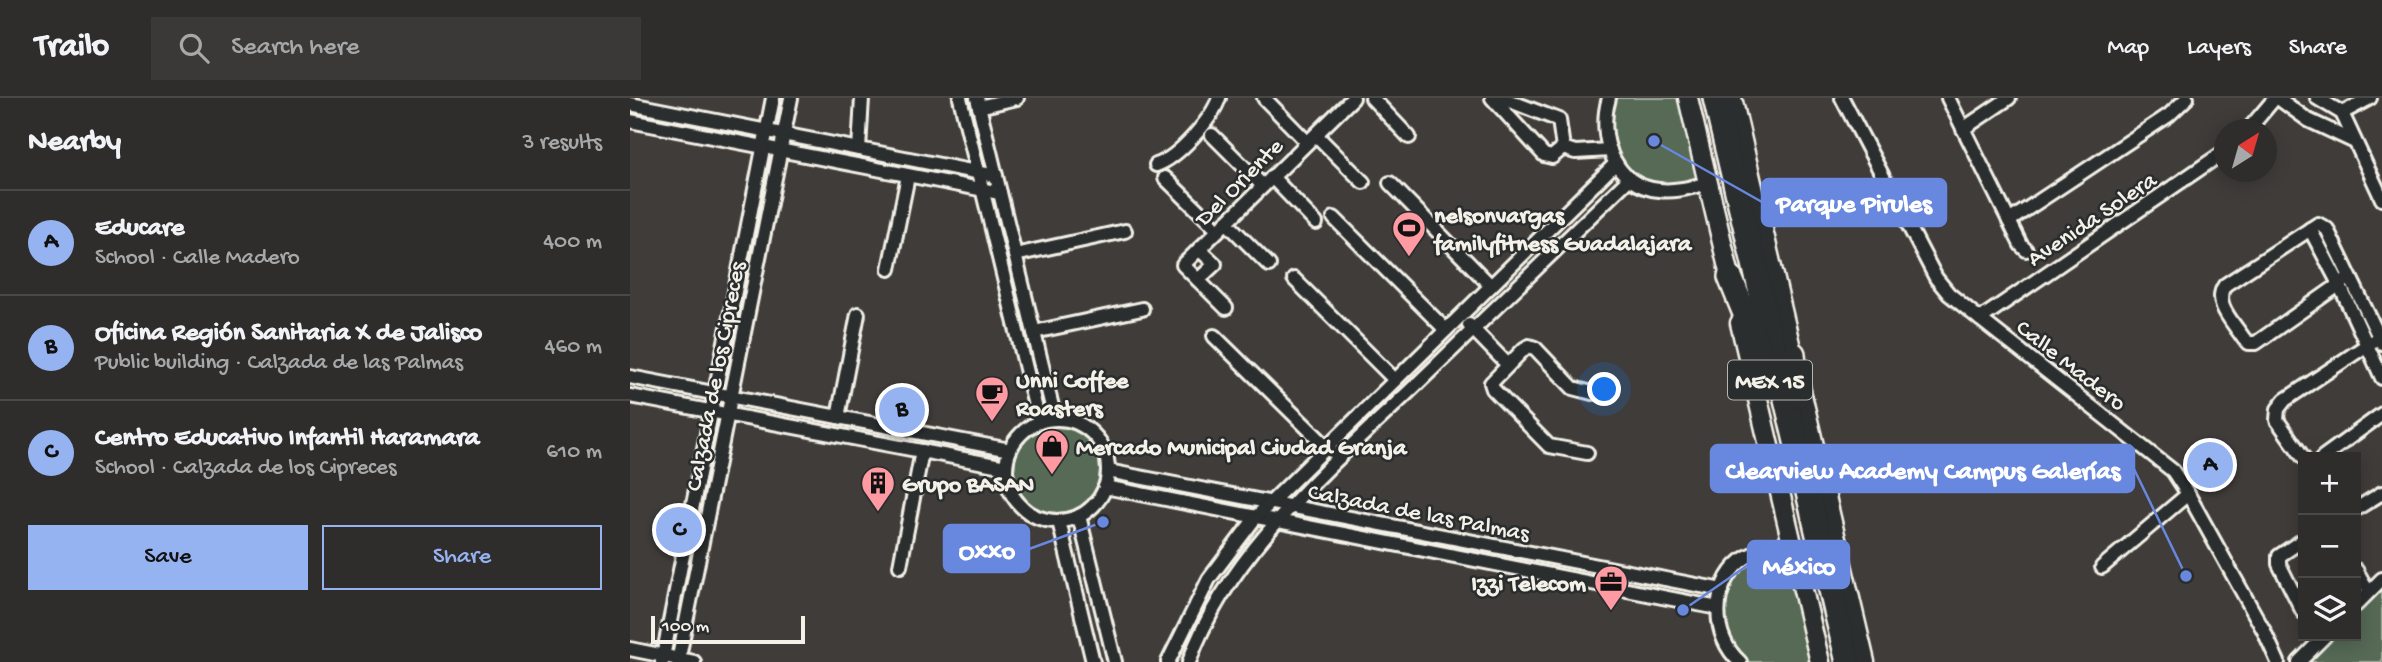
<!DOCTYPE html>
<html lang="en">
<head>
<meta charset="utf-8">
<style>
	body { margin:0; font-family:"Gochi Hand",sans-serif; background:#3b3938; color:#f1f3f6 }
	.controls { position:absolute; right:21px; bottom:21px; display:grid; overflow:hidden; border-radius:0px; box-shadow:0 4px 18px #0003 }
	.controls button { width:63px; height:63px; display:grid; place-items:center; padding:0; border:0; border-bottom:2px solid #4a4948; background:#2f2d2c; color:#f1f3f6; font:35px sans-serif }
	.compass { position:absolute; left:1584px; top:21px; width:63px; height:63px; border-radius:50%; background:#2f2d2c; box-shadow:0 4px 18px #0003; rotate:37deg }
	.scale { position:absolute; left:21px; bottom:18px; width:154px; box-sizing:border-box; padding-left:7px; border:4px solid #f4f1e8; border-top:0; font-size:19px; line-height:24px; white-space:nowrap; color:#f4f1e8; -webkit-text-stroke:5px #2a2d2e; paint-order:stroke }
	.you { position:absolute; left:975px; top:292px; width:24px; height:24px; margin:-18px; border:5px solid #fff; border-radius:50%; background:#1a73e8; box-shadow:0 0 0 10px #1a73e833 }
	.badge { display:grid; place-items:center; width:46px; height:46px; border-radius:50%; background:#95b2f1; color:#111; font-size:23px; font-weight:700 }
	.pin { position:absolute; translate:-50% -50%; border:4px solid #fff; box-shadow:0 2px 7px #0006 }
	.list { margin:0; padding:0; list-style:none }
	h2 { display:flex; justify-content:space-between; align-items:center; height:91px; margin:0; padding:0 28px; font-size:30px }
	h2 small { font-size:23px; font-weight:400; color:#a7a8a9 }
	.list li { display:grid; grid-template-columns:46px 1fr auto; gap:21px; align-items:center; box-sizing:border-box; height:105px; padding:0 28px; border-top:2px solid #4a4948 }
	.list b { display:block; font-size:26px; white-space:nowrap }
	.list p { margin:0; font-size:23px; white-space:nowrap; color:#a7a8a9 }
	.list em { font-size:23px; font-style:normal; color:#a7a8a9 }
	.actions { display:flex; gap:14px; padding:21px 28px }
	.actions a { flex:1; padding:16px 0; border:2px solid #95b2f1; border-radius:0px; text-align:center; font-size:24px; color:#95b2f1 }
	.actions .main { background:#95b2f1; color:#111 }
	.icon { flex:none; width:38px; height:38px; fill:none; stroke:currentColor; stroke-width:2; stroke-linecap:round; stroke-linejoin:round }
	.map { position:relative; flex:none; width:1752px; height:564px; overflow:hidden }
	header { display:flex; align-items:center; gap:42px; box-sizing:border-box; height:98px; padding:0 35px; background:#2f2d2c; border-bottom:2px solid #4a4948 }
	header strong { font-size:33px }
	nav { display:flex; gap:38px; margin-inline-start:auto; font-size:24px }
	.search { width:490px; height:63px; background:#3b3938; display:flex; align-items:center; gap:18px; box-sizing:border-box; padding:0 24px; border-radius:0px; color:#a7a8a9; font-size:26px }
	main { display:flex }
	aside { flex:1; background:#2f2d2c }
	.map>svg:first-child { display:block }
	.green { fill:#566b56; stroke:#a5ae9f; stroke-width:2 }
	.lines { fill:none; stroke-linecap:round; stroke-linejoin:round }
	.street-casing { stroke:#f4f1e8; stroke-width:18 }
	.secondary-casing { stroke:#f4f1e8; stroke-width:23 }
	.highway-casing { stroke:#f4f1e8; stroke-width:28 }
	.street { stroke:#2a2d2e; stroke-width:12 }
	.secondary { stroke:#2a2d2e; stroke-width:18 }
	.highway { stroke:#2a2d2e; stroke-width:23 }
	.labels { text-anchor:middle; stroke-width:5; stroke-linejoin:round; paint-order:stroke }
	.shield { fill:#2a2d2e; stroke:#b7b6b0; stroke-width:2 }
	.shield-label { font-size:23px; font-weight:bold; fill:#f4f1e8 }
	.street-label { font-size:24px; fill:#f4f1e8; stroke:#2a2d2e }
	.poi-label { font-size:24px; font-weight:bold; fill:#f4f1e8; stroke:#2a2d2e; text-anchor:start }
	.leader { fill:none; stroke:#6887de; stroke-width:2.5 }
	.callout-dot { fill:#6887de; stroke:#2a2d2e; stroke-width:2.5 }
	.callout { fill:#6887de; stroke:#6887de; stroke-width:2.5 }
	.callout-label { font-size:26px; text-anchor:middle; font-weight:bold; fill:#fff }
</style>
</head>
<body>
<header>
<strong>Trailo</strong>
<div class="search"><svg class="icon" aria-label="search" viewBox="0 0 24 24"><circle cx="10" cy="10" r="6"/><path d="M15 15l6 6"/></svg>Search here</div>
<nav><a>Map</a><a>Layers</a><a>Share</a></nav>
</header>
<main>
<aside>
<h2>Nearby<small>3 results</small></h2>
<ul class="list">
<li><span class="badge">A</span><div><b>Educare</b><p>School · Calle Madero</p></div><em>400 m</em></li>
<li><span class="badge">B</span><div><b>Oficina Región Sanitaria X de Jalisco</b><p>Public building · Calzada de las Palmas</p></div><em>460 m</em></li>
<li><span class="badge">C</span><div><b>Centro Educativo Infantil Haramara</b><p>School · Calzada de los Cipreces</p></div><em>610 m</em></li>
</ul>
<div class="actions"><a class="main">Save</a><a>Share</a></div>
</aside>
<div class="map">
<svg width="1752" height="564" viewBox="0 0 1752 564">
	<rect width="100%" height="100%" fill="#3f3c3a"/>
	<filter id="ink" filterUnits="userSpaceOnUse"><feTurbulence type="fractalNoise" baseFrequency=".0143" numOctaves="2"/><feDisplacementMap in="SourceGraphic" scale="14" xChannelSelector="R" yChannelSelector="G"/><feConvolveMatrix kernelMatrix="1 2 1 2 8 2 1 2 1" color-interpolation-filters="sRGB"/></filter>
	<g filter="url(#ink)">
		<!-- green -->
		<g class="green">
			<path d="M985,0h70l18,81 -34,6 -36,-8c-22,-33 -26,-39 -18,-79z"/>
			<circle cx="427" cy="372" r="43"/>
			<path d="M1159,449l27,115h-67c-40,-21 -30,-80 3,-103 10,-7 26,-9 37,-12z"/>
			<path d="M1752,487v77h-78l26,-26h26v-25z"/>
		</g>
		<g class="lines">
			<!-- street casing -->
			<g class="street-casing">
				<g id="street">
					<path d="M330,0l79,324"/>
					<path d="M347,0l78,321"/>
					<path d="M634,0l43,44"/>
					<path d="M742,0l37,39"/>
					<path d="M862,0l52,57 8,2 11,-9 -4,-28 -57,-22"/>
					<path d="M979,0c-12,39 5,88 50,92 17,2 33,-3 49,-7"/>
					<path d="M1212,0l94,180 13,16 31,25 193,152 15,23 76,137 14,31"/>
					<path d="M1318,0l73,147 5,5"/>
					<path d="M1648,0l30,22 45,21"/>
					<path d="M1687,0l25,15 40,86"/>
					<path d="M0,6l366,72"/>
					<path d="M349,9l38,-9"/>
					<path d="M1712,15l28,-15"/>
					<path d="M0,23l370,72"/>
					<path d="M1333,31l46,-31"/>
					<path d="M1618,32l27,-32"/>
					<path d="M582,37l51,51"/>
					<path d="M686,37l47,47"/>
					<path d="M933,50l12,4 35,-2"/>
					<path d="M229,51l3,-51"/>
					<path d="M526,67c22,-7 56,-46 63,-67"/>
					<path d="M642,79l44,46"/>
					<path d="M535,80l53,52"/>
					<path d="M760,85l101,103"/>
					<path d="M704,120l112,112"/>
					<path d="M1379,123l160,-106 18,-17"/>
					<path d="M596,124l43,43"/>
					<path d="M1680,131l29,55 43,94"/>
					<path d="M385,157l110,-24"/>
					<path d="M259,171l19,-93"/>
					<path d="M1720,179l-94,66h-7l-5,-4c-10,-16 -32,-36 -19,-54l93,-61 9,5 55,114"/>
					<path d="M664,181l101,101"/>
					<path d="M568,182l17,-16 -16,-15"/>
					<path d="M596,210l-43,-43 170,-167"/>
					<path d="M1350,221l244,-167"/>
					<path d="M839,227l39,40"/>
					<path d="M404,234l108,-23"/>
					<path d="M584,238l117,115"/>
					<path d="M0,279l380,73"/>
					<path d="M0,298l376,71"/>
					<path d="M208,319l20,-103"/>
					<circle cx="427" cy="372" r="51"/>
					<path d="M957,355l-38,-7 -56,-57 -2,-6 33,-34 5,-3 6,2 38,40 19,5"/>
					<path d="M1673,359l-26,-37 1,-11 7,-9 94,-63"/>
					<path d="M1693,359l59,-43"/>
					<path d="M478,373l614,119"/>
					<path d="M475,389l613,121"/>
					<path d="M1726,411l26,-16"/>
					<path d="M449,418l36,146"/>
					<path d="M429,423l34,141"/>
					<path d="M1673,442l-24,16v8l24,48"/>
					<path d="M270,468l22,-115"/>
					<path d="M1472,469l86,-73"/>
					<path d="M1726,472l8,14"/>
					<path d="M1726,507l26,-26"/>
					<path d="M0,551l64,13"/>
					<path d="M32,564l111,-564"/>
					<path d="M48,564l113,-564"/>
					<path d="M538,564l41,-83 47,-62 360,-354"/>
					<path d="M559,564c40,-113 146,-199 230,-280 70,-67 140,-135 210,-203"/>
					<path d="M1110,564c-29,-25 -29,-77 1,-101 14,-11 34,-14 50,-19"/>
					<path d="M1669,564l26,-26"/>
				</g>
			</g>
			<!-- secondary casing -->
			<g class="secondary-casing">
				<g id="secondary">
					<path d="M1058,0l45,191"/>
					<path d="M1102,0l133,564"/>
					<path d="M1110,225l80,339"/>
				</g>
			</g>
			<!-- highway casing -->
			<g class="highway-casing">
				<g id="highway">
					<path d="M1085,0l133,564"/>
					<path d="M1100,179l37,91"/>
					<path d="M1163,256l4,42"/>
				</g>
			</g>
			<!-- street -->
			<use href="#street" class="street"/>
			<!-- secondary -->
			<use href="#secondary" class="secondary"/>
			<!-- highway -->
			<use href="#highway" class="highway"/>
		</g>
	</g>
	<!-- icons -->
	<defs>
		<g id="stadium-pin" transform="scale(1.75)"><path d="M0 17L-7.5 6A9.5 9.5 0 1 1 7.5 6Z" fill="#ff9aa2" stroke="#2a2d2e"/><path d="M0-5a6.5 5 0 1 0 0 10a6.5 5 0 1 0 0-10ZM-3.5-1.8h7v3.6h-7Z" fill="#111"/></g>
		<g id="cafe-pin" transform="scale(1.75)"><path d="M0 17L-7.5 6A9.5 9.5 0 1 1 7.5 6Z" fill="#ff9aa2" stroke="#2a2d2e"/><path d="M-5.5-4.5H6V0H3Q3 3.5 0 3.5H-2.5Q-5.5 3.5-5.5 0ZM3-3.2v2h1.7v-2ZM-6 4.5H4V6H-6Z" fill="#111"/></g>
		<g id="shop-pin" transform="scale(1.75)"><path d="M0 17L-7.5 6A9.5 9.5 0 1 1 7.5 6Z" fill="#ff9aa2" stroke="#2a2d2e"/><path d="M-5-2.5h2.3a2.7 3.5 0 0 1 5.4 0H5L5.5 6h-11ZM-1.5-2.5h3a1.5 2.3 0 0 0-3 0Z" fill="#111"/></g>
		<g id="building-pin" transform="scale(1.75)"><path d="M0 17L-7.5 6A9.5 9.5 0 1 1 7.5 6Z" fill="#ff9aa2" stroke="#2a2d2e"/><path d="M-4-6H4V6H1V3H-1V6H-4ZM-2.5-4.3h1.7v1.8h-1.7ZM.8-4.3h1.7v1.8H.8ZM-2.5-1h1.7V.8h-1.7ZM.8-1h1.7V.8H.8Z" fill="#111"/></g>
		<g id="office-pin" transform="scale(1.75)"><path d="M0 17L-7.5 6A9.5 9.5 0 1 1 7.5 6Z" fill="#ff9aa2" stroke="#2a2d2e"/><path d="M-6-3h4V-5.5h4V-3h4V5H-6ZM-1-4.5V-3h2v-1.5ZM-6 0V1H6V0Z" fill="#111"/></g>
	</defs>
	<g fill-rule="evenodd">
		<use href="#stadium-pin" x="779" y="130"/>
		<use href="#cafe-pin" x="362" y="295"/>
		<use href="#shop-pin" x="422" y="348"/>
		<use href="#building-pin" x="248" y="385"/>
		<use href="#office-pin" x="981" y="484"/>
	</g>
	<g class="labels">
		<!-- shield labels -->
		<rect class="shield" x="1098" y="262.5" width="84" height="39" rx="5"/>
		<g class="shield-label">
			<text x="1140" y="290">MEX 15</text>
		</g>
		<!-- street labels -->
		<g class="street-label">
			<text transform="translate(608 83) rotate(-45)" y="8">Del Oriente</text>
			<text transform="translate(1461 120) rotate(-34)" y="8">Avenida Solera</text>
			<text transform="translate(1442 266) rotate(38)" y="8">Calle Madero</text>
			<text transform="translate(84 278) rotate(-79)" y="8">Calzada de los Cipreces</text>
			<text transform="translate(789 413) rotate(11)" y="8">Calzada de las Palmas</text>
		</g>
		<!-- poi labels -->
		<g class="poi-label">
			<text x="804" y="124">nelsonvargas<tspan x="804" dy="28">familyfitness Guadalajara</tspan></text>
			<text x="386" y="289">Unni Coffee<tspan x="386" dy="28">Roasters</tspan></text>
			<text x="446" y="356">Mercado Municipal Ciudad Granja</text>
			<text x="272" y="393">Grupo BASAN</text>
			<text x="956" y="492" text-anchor="end">Izzi Telecom</text>
		</g>
	</g>
	<!-- callouts -->
	<path class="leader" d="M1024 43L1132 104M1556 478L1504 371M473 424L399 451M1053 512L1118 467"/>
	<g class="callout-dot">
		<circle cx="1024" cy="43" r="7"/>
		<circle cx="1556" cy="478" r="7"/>
		<circle cx="473" cy="424" r="7"/>
		<circle cx="1053" cy="512" r="7"/>
	</g>
	<g class="callout">
		<rect x="1132" y="81" width="184" height="47" rx="7"/>
		<rect x="1081" y="347" width="423" height="47" rx="7"/>
		<rect x="314" y="427" width="85" height="47" rx="7"/>
		<rect x="1118" y="443" width="101" height="47" rx="7"/>
	</g>
	<g class="callout-label">
		<text x="1224" y="113">Parque Pirules</text>
		<text x="1293" y="380">Clearview Academy Campus Galerías</text>
		<text x="357" y="460">Oxxo</text>
		<text x="1169" y="476">México</text>
	</g>
</svg>
<div class="controls">
<button>+</button>
<button>−</button>
<button><svg class="icon" aria-label="layers" viewBox="0 0 24 24"><path d="M12 4l9 5-9 5-9-5zM3 14l9 5 9-5"/></svg></button>
</div>
<svg class="compass" viewBox="-18 -18 36 36"><path d="M0-13l5 13h-10z" fill="#e53935"/><path d="M0 13l5-13h-10z" fill="#a7a8a9"/></svg>
<div class="scale">100 m</div>
<div class="you"></div>
<div class="pin badge" style="left:1580px;top:367px">A</div>
<div class="pin badge" style="left:272px;top:312px">B</div>
<div class="pin badge" style="left:49px;top:432px">C</div>
</div>
</main>
</body>
</html>
